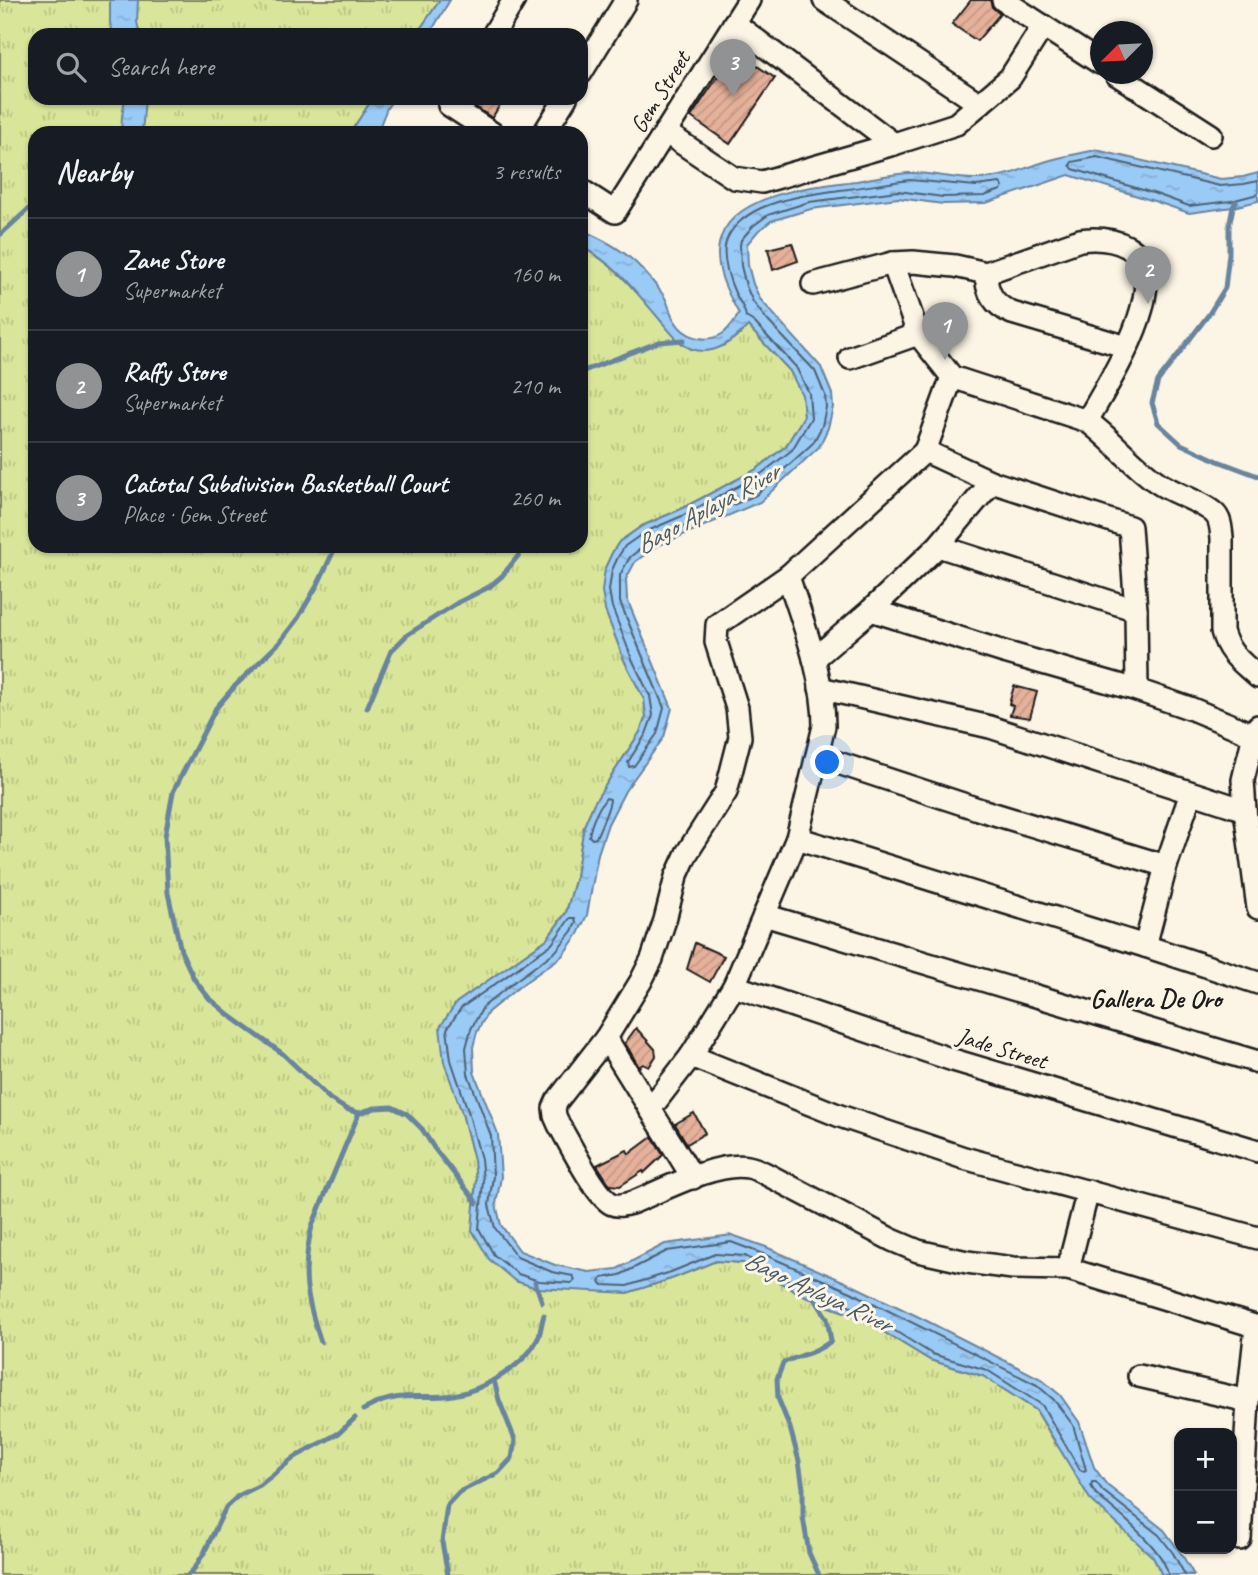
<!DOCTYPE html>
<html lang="en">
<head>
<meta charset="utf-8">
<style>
	body { margin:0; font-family:Caveat,sans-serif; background:#242831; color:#f1f3f6 }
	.controls { position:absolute; right:21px; bottom:21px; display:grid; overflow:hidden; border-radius:14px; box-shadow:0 2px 5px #0004 }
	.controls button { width:63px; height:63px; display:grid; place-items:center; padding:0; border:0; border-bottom:2px solid #363941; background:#171b24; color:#f1f3f6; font:35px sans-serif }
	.compass { position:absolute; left:1090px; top:21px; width:63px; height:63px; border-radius:50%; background:#171b24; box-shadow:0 2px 5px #0004; rotate:246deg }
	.you { position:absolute; left:828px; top:763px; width:24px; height:24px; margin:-18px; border:5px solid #fff; border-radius:50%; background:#1a73e8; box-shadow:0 0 0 10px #1a73e833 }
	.badge { display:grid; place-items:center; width:46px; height:46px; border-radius:50%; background:#919294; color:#fff; font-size:23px; font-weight:700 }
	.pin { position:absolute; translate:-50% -58px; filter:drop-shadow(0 2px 4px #0008) }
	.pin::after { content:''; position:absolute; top:37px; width:24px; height:21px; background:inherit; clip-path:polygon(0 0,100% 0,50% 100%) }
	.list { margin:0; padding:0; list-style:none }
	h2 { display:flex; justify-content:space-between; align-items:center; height:91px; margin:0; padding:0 28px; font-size:30px }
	h2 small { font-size:23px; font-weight:400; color:#9ea1a6 }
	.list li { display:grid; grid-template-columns:46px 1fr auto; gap:21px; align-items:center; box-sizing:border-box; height:112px; padding:0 28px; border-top:2px solid #363941 }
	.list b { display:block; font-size:26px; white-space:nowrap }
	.list p { margin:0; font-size:23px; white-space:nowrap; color:#9ea1a6 }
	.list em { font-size:23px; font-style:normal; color:#9ea1a6 }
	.icon { flex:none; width:38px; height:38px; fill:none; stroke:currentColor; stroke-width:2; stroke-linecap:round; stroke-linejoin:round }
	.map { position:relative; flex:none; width:1258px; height:1575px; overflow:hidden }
	.search { position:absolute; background:#171b24; box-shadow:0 2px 5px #0004; left:28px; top:28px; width:560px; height:77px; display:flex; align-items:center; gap:18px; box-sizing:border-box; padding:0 24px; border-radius:21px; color:#9ea1a6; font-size:26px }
	.panel { position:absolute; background:#171b24; box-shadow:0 2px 5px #0004; left:28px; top:126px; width:560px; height:427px; border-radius:21px }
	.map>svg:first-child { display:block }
	.grass { fill:url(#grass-tufts); stroke:#7a815a; stroke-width:2 }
	.water { fill:url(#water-ripples); stroke:#68849f; stroke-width:2 }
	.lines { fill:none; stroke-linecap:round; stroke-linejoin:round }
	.shore { stroke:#4e6273; stroke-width:2 }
	.stream { stroke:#68849f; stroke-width:5 }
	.building { fill:url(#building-hatch); stroke:#1c1c1c; stroke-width:2 }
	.minor-casing { stroke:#1c1c1c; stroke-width:26 }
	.minor { stroke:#fcf5e5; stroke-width:21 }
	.labels { text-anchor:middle; stroke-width:6; stroke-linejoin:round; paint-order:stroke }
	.street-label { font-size:24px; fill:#1c1c1c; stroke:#fcf5e5 }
	.water-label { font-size:26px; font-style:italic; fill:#485968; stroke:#fcf5e5 }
	.neighbourhood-label { font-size:26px; font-weight:bold; fill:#1c1c1c; stroke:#fcf5e5 }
</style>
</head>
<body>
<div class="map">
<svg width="1258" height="1575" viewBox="0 0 1258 1575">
	<defs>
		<pattern id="grass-tufts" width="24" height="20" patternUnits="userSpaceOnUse" patternTransform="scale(1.75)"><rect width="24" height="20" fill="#d9e699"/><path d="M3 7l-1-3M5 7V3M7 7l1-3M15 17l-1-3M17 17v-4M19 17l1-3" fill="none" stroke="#bac583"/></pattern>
		<pattern id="water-ripples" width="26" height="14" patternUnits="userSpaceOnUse" patternTransform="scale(1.75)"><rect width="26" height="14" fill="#9acaf6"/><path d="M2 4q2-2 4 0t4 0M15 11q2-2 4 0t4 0" fill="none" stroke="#84add2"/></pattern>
		<pattern id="building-hatch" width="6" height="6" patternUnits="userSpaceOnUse" patternTransform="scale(1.75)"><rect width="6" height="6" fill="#e6b19a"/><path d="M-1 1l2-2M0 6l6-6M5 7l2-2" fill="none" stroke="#c59884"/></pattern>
	</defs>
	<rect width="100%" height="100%" fill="#fcf5e5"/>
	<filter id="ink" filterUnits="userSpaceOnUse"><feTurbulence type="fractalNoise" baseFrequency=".0143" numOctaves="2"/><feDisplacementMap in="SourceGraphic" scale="14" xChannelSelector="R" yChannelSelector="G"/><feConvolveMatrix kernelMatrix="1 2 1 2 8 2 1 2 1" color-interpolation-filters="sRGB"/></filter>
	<g filter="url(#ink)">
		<!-- grass -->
		<path class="grass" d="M0,0h440l-24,35h-381v63h338l-23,35h-315v413h546v-299c32,15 56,45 78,71 12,14 17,21 32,31l49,-14 7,-10 43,46 13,24 1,21 -18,30 -29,23 -78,41 -37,16 -23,16 -7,11 -7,15v42l20,52 19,37 2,17 -6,16 -46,71 -10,23 -8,51 -10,35 -19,27 -91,64 6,110 12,47 2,20 -2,18 15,61 138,34 47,-15 42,-17 27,2 76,40 40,14 71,43 53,16 53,34 20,34 73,90 24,23 9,18h-1162z"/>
		<!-- water -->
		<g class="water">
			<path d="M110,0h28l-1,22 3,13h-26l-4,-12z"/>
			<path d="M440,0h10l-21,35h-13z"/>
			<path d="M125,98h20l-3,35h-21l1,-17z"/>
			<path d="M373,98h21l-7,10 -10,25h-27z"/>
			<path d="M1096,150l125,29 22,-2 15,-4v28l-25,6 -44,6 -35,-12 -85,-26 -83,28 -43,1 -45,-6 -87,11 -40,12 -13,10 -11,13 1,21 5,19 7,15 61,68 11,27 1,13 -5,21 -9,19 -59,55 -105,45 -20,15 -9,17 1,20 45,109 -8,29 -39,54 -17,33 -10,30 -11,61 -9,19 -16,22 -42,30 -32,26 -11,20 -4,15 1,25 24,62 3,43 -5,27 5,21 19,26 35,14 34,7 28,-3 48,-25 67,-9 34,12 88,39 67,32 120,61 19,16 19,27 15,45 13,18 57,45 17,23 13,22h-32l-9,-18 -63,-58 -54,-89 -53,-34 -53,-16 -71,-43 -40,-14 -76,-40 -27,-2 -42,17 -47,15 -90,-5 -22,-7 -26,-22 -17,-29 4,-50 -2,-20 -12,-47 -18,-51 -4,-35 16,-24 91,-64 19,-26 10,-36 8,-51 10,-23 46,-71 6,-16 -2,-17 -19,-37 -20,-52 -3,-19 3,-23 7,-15 7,-11 23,-16 37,-16 78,-41 29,-23 18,-30 -2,-21 -12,-24 -42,-45c-14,14 -34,31 -56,23 -14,-5 -23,-19 -32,-29 -23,-27 -46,-58 -79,-73v-17c20,8 39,18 55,33 10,10 20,22 28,33 5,8 6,18 11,25 9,16 31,23 47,13 7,-4 12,-13 17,-20 -11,-20 -25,-46 -20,-70 10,-51 96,-58 137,-63 17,-3 35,-7 53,-8 23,-1 46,7 69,6 26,-1 42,-9 66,-17 17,-6 35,-8 52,-12z"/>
		</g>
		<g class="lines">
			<!-- shore -->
			<g class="shore">
				<path d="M910,180l66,6 24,-3 3,4 -2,3 -17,6 -41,1 -45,-6 -89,11 -41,13 -15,11 -12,14 -1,5 1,21 5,20 7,16 15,19 47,50 10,24 1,12 -4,19 -9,17 -57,52 -104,45 -22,17 -10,18v27l44,106 -7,26 -23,32 -5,1 -1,-5 18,-28 7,-19 -3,-19 -18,-37 -20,-52 -3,-17 3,-20 6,-13 7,-11 20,-14 37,-16 79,-42 31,-24 19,-32 -2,-25 -13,-26 -42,-45 -8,-5c-1,-9 -7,-16 -11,-24 -6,-13 -12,-33 -10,-47 3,-18 21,-31 36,-38 25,-11 53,-14 79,-18 24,-3 47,-7 70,-10z"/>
				<path d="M1258,181l-14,3 -24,2 -123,-29 -25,5 -2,3 3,4 83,25 33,12 42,-5 27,-7"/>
				<path d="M606,798l4,1c0,9 -10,28 -14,39l-4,1 -3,-3c2,-13 9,-28 17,-38z"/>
				<path d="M570,918h5l1,4 -4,9 -16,20 -41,30 -32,26 -12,22 -5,19 2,26 23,62 2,40 -4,29 6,23 22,29 35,15 21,4 2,4 -3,3 -33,-2 -21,-7 -24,-19 -15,-26 4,-48 -2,-22 -13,-48 -17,-51 -4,-31 14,-21 91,-64z"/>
				<path d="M731,1242l32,12 88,38 186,93 17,15 19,25 13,45 -3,1 -3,-1 -38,-65 -55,-35 -55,-16 -69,-43 -42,-14 -76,-41 -30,-2 -44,18 -44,14 -24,-1 -3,-3 2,-4 18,-3 47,-24z"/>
				<path d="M1168,1575c-3,-26 -52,-63 -72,-81l-5,-8 1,-4h4l7,9 56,44 14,18 12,22"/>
			</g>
			<!-- stream -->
			<g class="stream">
				<path d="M1236,202l-3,5 -4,20v26l-4,35 -16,26 -51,67 -6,22 6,20 23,21 37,17 40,15"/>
				<path d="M0,235l35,-32"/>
				<path d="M581,372l78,-30 25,-2"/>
				<path d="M336,546l-18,38 -20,34 -19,25 -44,43 -19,22 -43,84 -8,44 3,57 13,58 13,28 15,19 20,17 54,39 47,45 16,10 13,4 16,-5 17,-1 15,7 15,15 12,19 43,55"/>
				<path d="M367,708l24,-57 16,-16 50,-32 32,-16 13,-11 24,-30"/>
				<path d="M535,1282l7,20"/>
				<path d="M815,1299l12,19 4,23c-14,12 -33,14 -48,22l-6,16 1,19 12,30 9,33 4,27v29l6,36 10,22"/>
				<path d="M321,1342c-15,-44 -20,-69 -9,-116l47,-113"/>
				<path d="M363,1410c7,-3 13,-7 20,-9 22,-8 47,-2 70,-6 29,-4 74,-30 86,-59 2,-7 3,-15 5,-21"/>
				<path d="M188,1575l6,-6 10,-16 22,-46 12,-11 22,-11 35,-28 44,-24 16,-15"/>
				<path d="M448,1575l-6,-33 5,-37 12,-13 39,-19 14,-15 3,-18 -16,-40 -5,-20"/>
			</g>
		</g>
		<!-- building -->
		<g class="building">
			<path d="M971,0h19l2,7 8,7 -23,27 -25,-17z"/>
			<path d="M735,51l40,27 -45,66 -39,-27z"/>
			<path d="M467,98h37l-12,20 -25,-17z"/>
			<path d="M792,243l6,18 -25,9 -5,-21z"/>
			<path d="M1014,686l23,6 -7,26 -20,-3 3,-9 -4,-2z"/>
			<path d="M695,943l29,13 -14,26 -23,-13z"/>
			<path d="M636,1028l19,21 1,7 -7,11 -6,-3 -4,3 -14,-24z"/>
			<path d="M694,1113l11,20 -18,11 -12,-20z"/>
			<path d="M652,1137l11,18 -19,18 -1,-2 -23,15 -10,-1 -13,-20 30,-15 2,4z"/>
		</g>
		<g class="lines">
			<!-- minor casing -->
			<g class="minor-casing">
				<g id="minor">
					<path d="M824,0l156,104"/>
					<path d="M1003,0l97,63"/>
					<path d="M734,23l160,121"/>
					<path d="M493,35l21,-35"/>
					<path d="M581,73l45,-73"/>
					<path d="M1116,74l95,61"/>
					<path d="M454,98l-5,7 43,28"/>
					<path d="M665,132l69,46 28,4 132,-38 62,-20 54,-46 33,-52"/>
					<path d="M544,133l22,-35"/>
					<path d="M581,190l34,22 134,-212"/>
					<path d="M893,263l25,71 34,43 135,44c25,18 44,43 70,61 15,11 44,19 57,31 7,6 7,16 8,25v93c6,23 20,31 36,46"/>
					<path d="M986,273c0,20 8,32 26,40l115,34"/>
					<path d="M813,284l80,-21 20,-1 42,4 31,7 94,-33c16,-2 33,-1 48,7 51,30 -22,139 -41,174"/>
					<path d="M850,358l68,-24"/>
					<path d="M925,451l27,-74"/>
					<path d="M938,546l198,64"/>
					<path d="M788,576l-71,49 -1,17 21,66 3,29 -14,55 -39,61 -11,24 -11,43 -13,39 -11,22 -35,57 -49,63 -3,7 1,8 4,9c10,17 37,72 53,79 7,3 15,0 22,-2 29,-12 84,-41 114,-35 7,1 14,5 20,8l124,65 26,11 49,11 46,6 55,1 190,58"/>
					<path d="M871,610l133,42 133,38 55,19 62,26"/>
					<path d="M814,659l57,-49 67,-64 54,-64"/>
					<path d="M820,688l170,39 255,83"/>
					<path d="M1258,726l-4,9 -11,45 2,30 13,98"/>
					<path d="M817,756l164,54 185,56"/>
					<path d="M797,838l348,108 113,37"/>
					<path d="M764,915l494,147"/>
					<path d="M1145,946l21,-80 25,-73"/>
					<path d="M734,986l219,74 305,91"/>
					<path d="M606,1038l87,140"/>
					<path d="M691,1056l149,60 124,42 294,80"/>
					<path d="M650,1109l41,-53 43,-70 63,-148 27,-112c0,-51 -21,-102 -36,-150l137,-125 67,31 138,45 6,83 1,80"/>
					<path d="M1068,1269l20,-78"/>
					<path d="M1139,1376l109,25"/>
					<path d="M1240,1539l8,-138 8,-74"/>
				</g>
			</g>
			<!-- minor -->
			<use href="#minor" class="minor"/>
		</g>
	</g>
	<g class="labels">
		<!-- street labels -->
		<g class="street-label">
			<text transform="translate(660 92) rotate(-58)" y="8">Gem Street</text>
			<text transform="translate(1002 1048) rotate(17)" y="8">Jade Street</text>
		</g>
		<!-- water labels -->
		<g class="water-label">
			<text transform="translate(707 508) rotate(-29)" y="9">Bago Aplaya River</text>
			<text transform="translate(818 1291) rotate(25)" y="9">Bago Aplaya River</text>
		</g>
		<!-- neighbourhood labels -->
		<g class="neighbourhood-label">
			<text x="1156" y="1007">Gallera De Oro</text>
		</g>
	</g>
</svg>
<div class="controls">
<button>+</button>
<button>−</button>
</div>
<svg class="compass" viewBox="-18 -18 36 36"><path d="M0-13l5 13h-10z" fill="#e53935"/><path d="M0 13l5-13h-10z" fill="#9ea1a6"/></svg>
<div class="you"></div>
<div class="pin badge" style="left:945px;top:360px">1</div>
<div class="pin badge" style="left:1148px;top:304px">2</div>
<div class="pin badge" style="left:733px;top:97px">3</div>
<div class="search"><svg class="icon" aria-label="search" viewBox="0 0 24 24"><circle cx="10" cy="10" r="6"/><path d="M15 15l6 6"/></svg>Search here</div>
<section class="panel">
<h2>Nearby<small>3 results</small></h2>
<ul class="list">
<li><span class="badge">1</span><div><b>Zane Store</b><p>Supermarket</p></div><em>160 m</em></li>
<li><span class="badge">2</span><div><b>Raffy Store</b><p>Supermarket</p></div><em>210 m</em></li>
<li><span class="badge">3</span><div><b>Catotal Subdivision Basketball Court</b><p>Place · Gem Street</p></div><em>260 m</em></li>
</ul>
</section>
</div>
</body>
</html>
